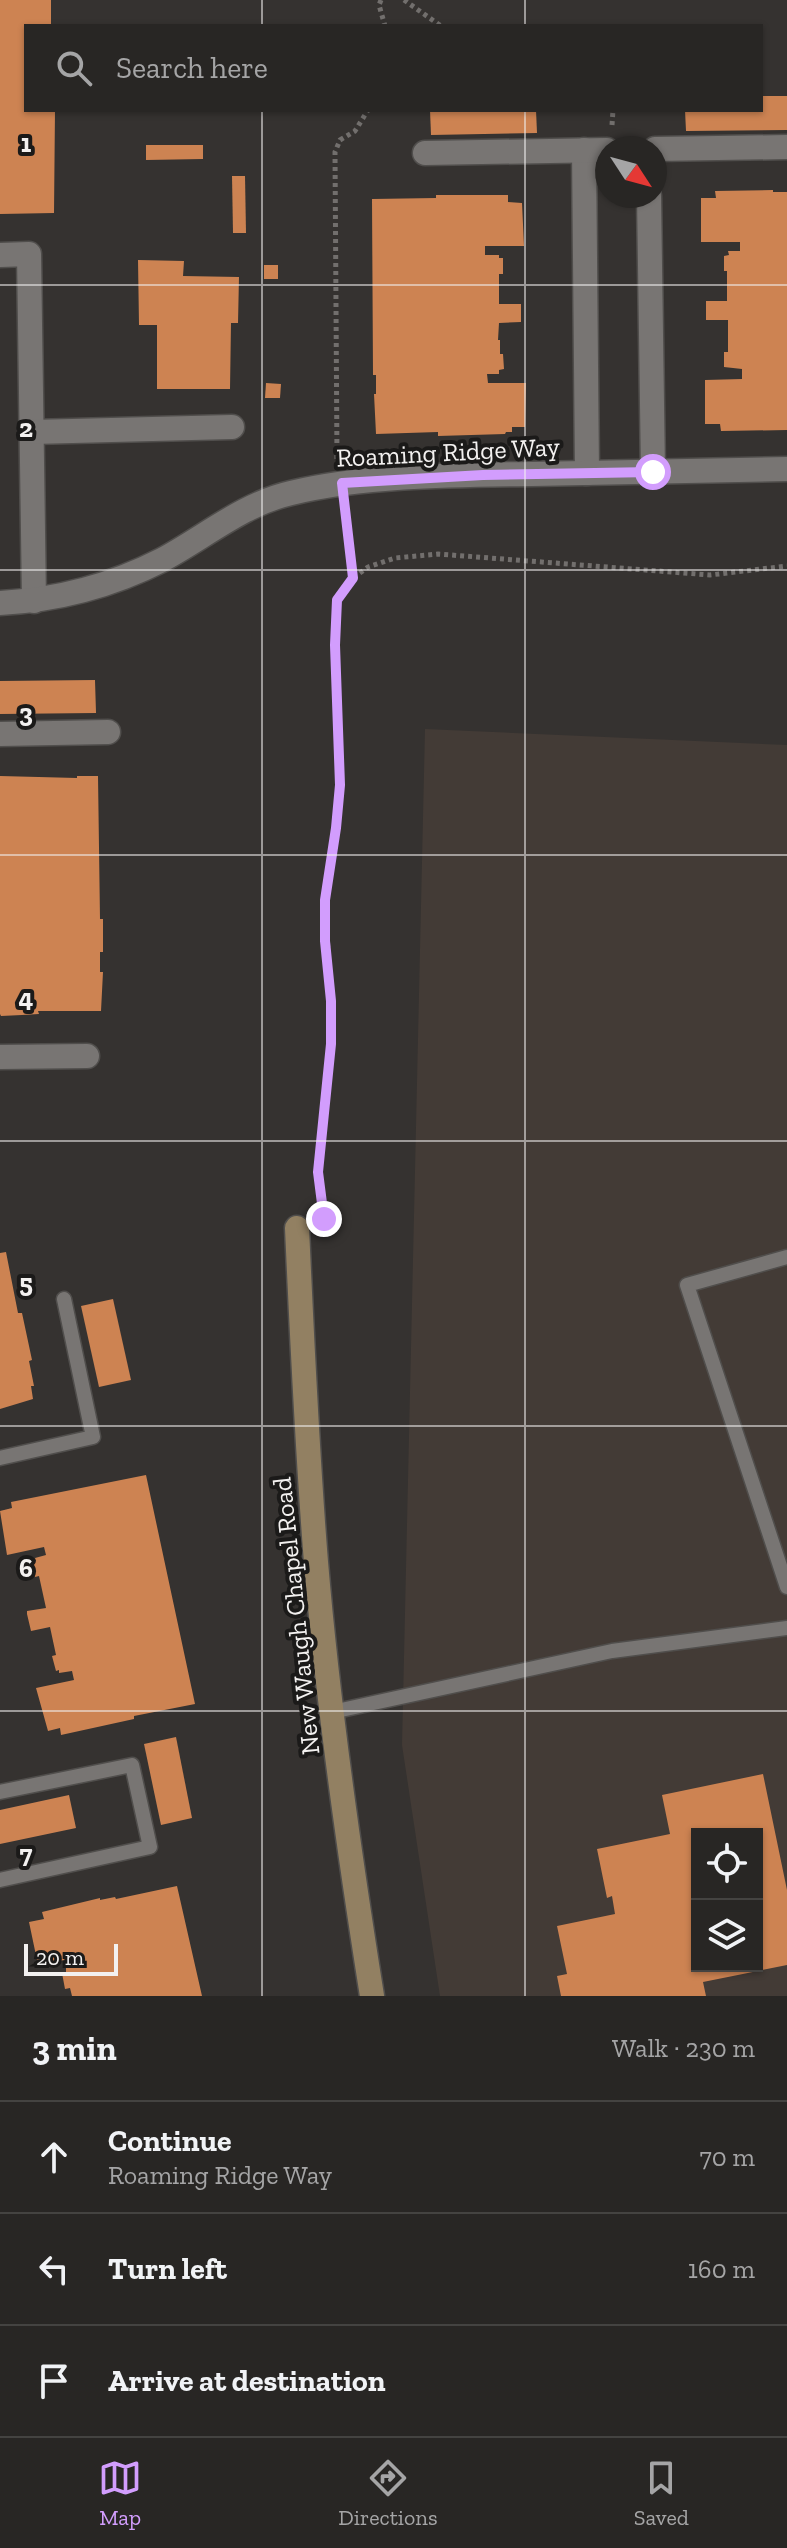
<!DOCTYPE html>
<html lang="en">
<head>
<meta charset="utf-8">
<style>
	body { margin:0; font-family:"Zilla Slab",serif; background:#302e2c; color:#f1f3f6 }
	.controls { position:absolute; right:24px; bottom:24px; display:grid; overflow:hidden; border-radius:0px; box-shadow:0 2px 6px #0004 }
	.controls button { width:72px; height:72px; display:grid; place-items:center; padding:0; border:0; border-bottom:2px solid #444341; background:#282624; color:#f1f3f6; font:40px sans-serif }
	.compass { position:absolute; left:595px; top:136px; width:72px; height:72px; border-radius:50%; background:#282624; box-shadow:0 2px 6px #0004; rotate:126deg }
	.scale { position:absolute; left:24px; bottom:20px; width:94px; box-sizing:border-box; padding-left:8px; border:4px solid #f3f1f0; border-top:0; font-size:22px; line-height:28px; white-space:nowrap; color:#f3f1f0; -webkit-text-stroke:6px #1b1a19; paint-order:stroke }
	.stop { position:absolute; width:24px; height:24px; margin:-18px; border:6px solid #d29dfd; border-radius:50%; background:#fff }
	.stop.end { background:#d29dfd; border-color:#fff; box-shadow:0 2px 8px #0008 }
	.list { margin:0; padding:0; list-style:none }
	h2 { display:flex; justify-content:space-between; align-items:center; height:104px; margin:0; padding:0 32px; font-size:34px }
	h2 small { font-size:26px; font-weight:400; color:#a5a5a6 }
	.list li { display:grid; grid-template-columns:52px 1fr auto; gap:24px; align-items:center; box-sizing:border-box; height:112px; padding:0 32px; border-top:2px solid #444341 }
	.list b { display:block; font-size:30px; white-space:nowrap }
	.list p { margin:0; font-size:26px; white-space:nowrap; color:#a5a5a6 }
	.list em { font-size:26px; font-style:normal; color:#a5a5a6 }
	.icon { flex:none; width:44px; height:44px; fill:none; stroke:currentColor; stroke-width:2; stroke-linecap:round; stroke-linejoin:round }
	.map { position:relative; flex:none; width:787px; height:1996px; overflow:hidden }
	.search { position:absolute; background:#282624; box-shadow:0 2px 6px #0004; left:24px; right:24px; top:24px; height:88px; display:flex; align-items:center; gap:20px; box-sizing:border-box; padding:0 28px; border-radius:0px; color:#a5a5a6; font-size:30px }
	.sheet { height:440px; background:#282624 }
	nav { display:flex; justify-content:space-around; align-items:center; box-sizing:border-box; height:112px; border-top:2px solid #444341; background:#282624; font-size:22px; color:#a5a5a6 }
	nav a { display:grid; justify-items:center; gap:4px }
	nav .on { color:#d29dfd }
	.map>svg:first-child { display:block }
	.built { fill:#433b36; fill-rule:evenodd }
	.building { fill:#cd8352; fill-rule:evenodd }
	.lines { fill:none; stroke-linecap:round; stroke-linejoin:round }
	.lane-casing { stroke:#504e4c; stroke-width:17 }
	.street-casing { stroke:#504e4c; stroke-width:27 }
	.secondary-casing { stroke:#504e4c; stroke-width:27 }
	.path { stroke:#726f6d; stroke-width:5; stroke-dasharray:4 4; stroke-linecap:butt }
	.lane { stroke:#787573; stroke-width:14 }
	.street { stroke:#787573; stroke-width:24 }
	.secondary { stroke:#928062; stroke-width:24 }
	.route { stroke:#d29dfd; stroke-width:10 }
	.grid { fill:none; stroke:#f3f1f0; stroke-width:2; stroke-opacity:0.55 }
	.labels { text-anchor:middle; stroke-width:8; stroke-linejoin:round; paint-order:stroke }
	.street-label { font-size:26px; fill:#f3f1f0; stroke:#1b1a19 }
	.grid-label { font-size:26px; text-anchor:middle; font-weight:bold; fill:#f3f1f0; stroke:#1b1a19; stroke-width:8; stroke-linejoin:round; paint-order:stroke }
</style>
</head>
<body>
<div class="map">
<svg width="787" height="1996" viewBox="0 0 787 1996">
	<rect width="100%" height="100%" fill="#353230"/>
	<!-- built -->
	<path class="built" d="M425,729l362,16v1251h-347l-38,-251zM697,1834h60v132h-60z"/>
	<!-- building -->
	<g class="building">
		<path d="M0,0h51v26h-25v84h29l-1,103 -54,1z"/>
		<path d="M761,96h26v34l-101,1 -1,-21h76z"/>
		<path d="M430,110h106l1,23 -106,2z"/>
		<path d="M146,145h57v14l-57,1z"/>
		<path d="M232,176h13l1,57h-13z"/>
		<path d="M773,190v2h14v238l-66,1 -1,-7h-15v-44l37,-1v-10l-18,-2v-15h4v-32h-22v-19h21v-30h-3v-15l5,-1 -1,-4h12v-9h-39v-44h15l-1,-7z"/>
		<path d="M436,195h72v7l14,1 2,43h-39v9h14v3h4v16h-4v30h22v18l-22,1 -1,17h2v14h3l1,15 -5,1v4h-12l1,9h38l-1,44h-13v5h-6l-1,2 -67,2v-4l-62,2 -2,-40h2v-19h-3l-1,-176 64,-1z"/>
		<path d="M138,260l46,1 -1,15 56,1 -1,46h-7l-1,66h-73v-64h-18z"/>
		<rect x="264" y="265" width="14" height="14"/>
		<path d="M266,383l15,1 -1,14h-15z"/>
		<path d="M95,680l1,33 -96,1v-33z"/>
		<path d="M0,776l77,2v-2h21l2,143h3v33h-3v20h3l-2,39h-63l1,3 -17,1 -21,1 -1,-2z"/>
		<path d="M6,1252l12,61h4l10,47 -3,1 5,25h-3l2,13 -33,10v-156z"/>
		<path d="M113,1299l18,81 -32,7 -18,-81z"/>
		<path d="M146,1475l49,229 -61,12v3l-73,16 -1,-7 -12,3 -12,-43 38,-8 -2,-9 -13,2v-3l-3,1 -4,-15 4,-1 -6,-28 -19,4 -4,-17v-3l19,-3 -7,-32 -4,1 -3,-15 4,-1 -1,-3 11,-3 -2,-8 -37,8 -7,-44 12,-3 -1,-6z"/>
		<path d="M176,1737l16,81 -31,7 -17,-81z"/>
		<path d="M763,1774l24,116v75l-84,17 3,14h-145l-4,-20 10,-2 -10,-48 58,-12 -3,-18 -5,2 -10,-49 73,-15 -8,-39zM697,1834h60v132h-60z"/>
		<path d="M69,1795l7,33 -76,16v-34z"/>
		<path d="M177,1886l25,110h-130l-2,-8 -5,1 -3,-16 4,-1v-4l11,-2 -2,-8 -37,7 -9,-43 15,-3 -2,-7 58,-14v2l15,-3 1,2z"/>
	</g>
	<g class="lines">
		<!-- lane casing -->
		<g class="lane-casing">
			<g id="lane">
				<path d="M787,1257l-100,28 100,302"/>
				<path d="M0,1458l93,-21 -29,-138"/>
				<path d="M332,1712l280,-61 175,-23"/>
				<path d="M0,1792l132,-27 18,82 -150,33"/>
			</g>
		</g>
		<!-- street casing -->
		<g class="street-casing">
			<g id="street">
				<path d="M655,149l132,-2"/>
				<path d="M584,150l3,323"/>
				<path d="M425,153l182,-3"/>
				<path d="M649,196l4,276"/>
				<path d="M0,255l29,-1 5,347"/>
				<path d="M32,432l200,-5"/>
				<path d="M0,603c57,-3 111,-17 162,-43 43,-23 81,-56 129,-67 75,-18 164,-18 241,-19 85,-1 170,-3 255,-5"/>
				<path d="M0,734l108,-2"/>
				<path d="M0,1057l87,-1"/>
			</g>
		</g>
		<!-- secondary casing -->
		<g class="secondary-casing">
			<path id="secondary" d="M297,1228c5,112 10,223 19,334 12,145 33,290 56,434"/>
		</g>
		<!-- path -->
		<g class="path">
			<path d="M381,0l-2,5 6,21"/>
			<path d="M404,0l37,26"/>
			<path d="M612,125l1,-15"/>
			<path d="M337,459l-2,-307 5,-12 15,-9 13,-21"/>
			<path d="M345,508l8,69"/>
			<path d="M324,1218l-6,-46 13,-128v-43l-6,-101 11,-72 4,-43 -5,-140 2,-45 16,-22 15,-11 27,-9 43,-4 272,21 77,-9"/>
		</g>
		<!-- lane -->
		<use href="#lane" class="lane"/>
		<!-- street -->
		<use href="#street" class="street"/>
		<!-- secondary -->
		<use href="#secondary" class="secondary"/>
	</g>
	<g class="lines">
		<!-- route -->
		<path class="route" d="M324,1219l-6,-47 13,-128v-43l-6,-60v-41l11,-72 4,-43 -5,-140 2,-45 16,-22 -11,-95 141,-8 170,-3"/>
	</g>
	<!-- grid -->
	<path class="grid" d="M262,0v26M525,0v26M262,110v1886M525,110v1886M0,285h787M0,570h787M0,855h787M0,1141h787M0,1426h787M0,1711h787"/>
	<g class="labels">
		<!-- street labels -->
		<g class="street-label">
			<text transform="translate(448 452) rotate(-3)" y="9">Roaming Ridge Way</text>
			<text transform="translate(296 1616) rotate(-96)" y="9">New Waugh Chapel Road</text>
		</g>
	</g>
	<g class="grid-label">
		<text x="26" y="152">1</text>
		<text x="26" y="437">2</text>
		<text x="26" y="722">3</text>
		<text x="26" y="1007">4</text>
		<text x="26" y="1292">5</text>
		<text x="26" y="1577">6</text>
		<text x="26" y="1863">7</text>
	</g>
</svg>
<div class="controls">
<button><svg class="icon" aria-label="locate" viewBox="0 0 24 24"><circle cx="12" cy="12" r="6"/><path d="M12 2v4M12 18v4M2 12h4M18 12h4"/></svg></button>
<button><svg class="icon" aria-label="layers" viewBox="0 0 24 24"><path d="M12 4l9 5-9 5-9-5zM3 14l9 5 9-5"/></svg></button>
</div>
<svg class="compass" viewBox="-18 -18 36 36"><path d="M0-13l5 13h-10z" fill="#e53935"/><path d="M0 13l5-13h-10z" fill="#a5a5a6"/></svg>
<div class="scale">20 m</div>
<div class="stop" style="left:653px;top:472px"></div>
<div class="stop end" style="left:324px;top:1219px"></div>
<div class="search"><svg class="icon" aria-label="search" viewBox="0 0 24 24"><circle cx="10" cy="10" r="6"/><path d="M15 15l6 6"/></svg>Search here</div>
</div>
<section class="sheet">
<h2>3 min<small>Walk · 230 m</small></h2>
<ul class="list">
<li><svg class="icon" aria-label="ahead" viewBox="0 0 24 24"><path d="M12 20V5M6 11l6-6 6 6"/></svg><div><b>Continue</b><p>Roaming Ridge Way</p></div><em>70 m</em></li>
<li><svg class="icon" aria-label="left" viewBox="0 0 24 24"><path d="M17 20v-9H6M10 6l-5 5 5 5"/></svg><div><b>Turn left</b></div><em>160 m</em></li>
<li><svg class="icon" aria-label="arrive" viewBox="0 0 24 24"><path d="M6 21V4h12l-3 4 3 4H6"/></svg><div><b>Arrive at destination</b></div></li>
</ul>
</section>
<nav>
<a class="on"><svg class="icon" aria-label="map" viewBox="0 0 24 24"><path d="M3 6l6-2 6 2 6-2v14l-6 2-6-2-6 2zM9 4v14M15 6v14"/></svg>Map</a>
<a><svg class="icon" aria-label="directions" viewBox="0 0 24 24"><path d="M12 3l9 9-9 9-9-9zM9 14v-3h6M13 9l2 2-2 2"/></svg>Directions</a>
<a><svg class="icon" aria-label="saved" viewBox="0 0 24 24"><path d="M7 4h10v16l-5-4-5 4z"/></svg>Saved</a>
</nav>
</body>
</html>
